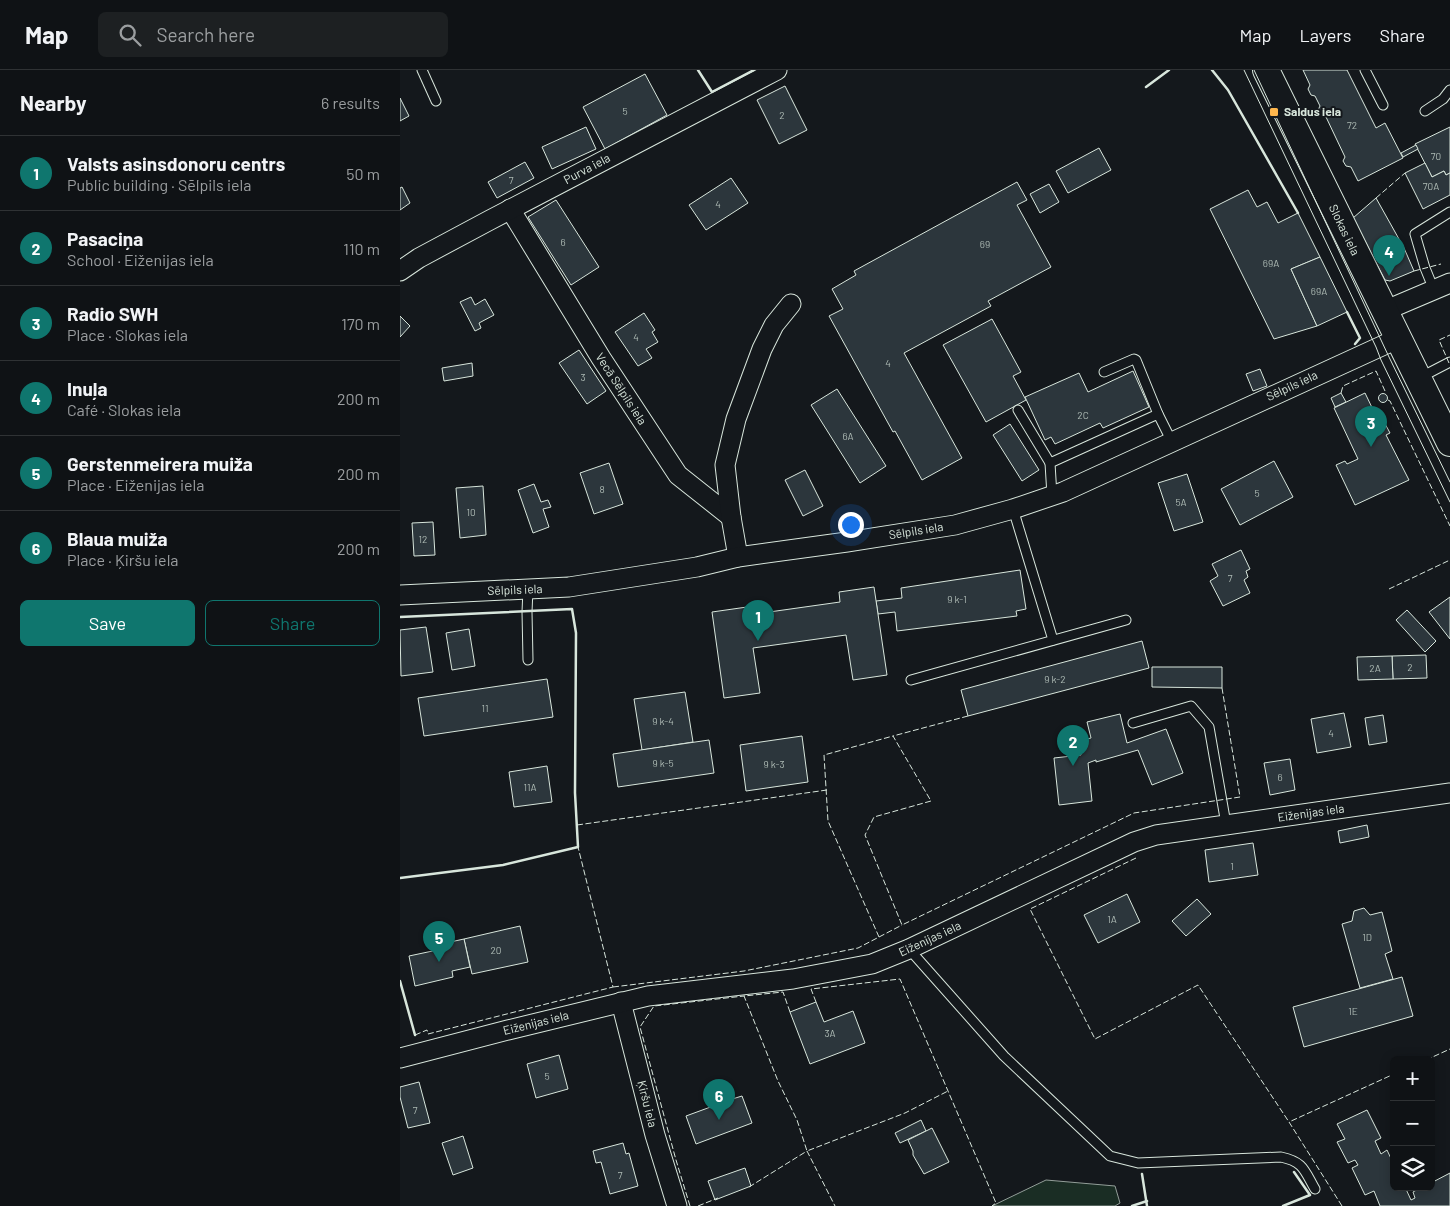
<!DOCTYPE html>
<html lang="en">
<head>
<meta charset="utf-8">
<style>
	body { margin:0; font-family:Barlow,sans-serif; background:#1d2022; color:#f1f3f6 }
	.controls { position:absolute; right:15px; bottom:15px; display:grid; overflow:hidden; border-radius:8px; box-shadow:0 2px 12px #0003 }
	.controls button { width:45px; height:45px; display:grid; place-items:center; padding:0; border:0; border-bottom:1px solid #2f3234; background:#0f1215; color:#f1f3f6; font:25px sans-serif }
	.you { position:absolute; left:450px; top:454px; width:18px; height:18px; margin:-12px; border:4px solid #fff; border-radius:50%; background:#1a73e8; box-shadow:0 0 0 8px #1a73e833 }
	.badge { display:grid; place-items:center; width:32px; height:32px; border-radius:50%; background:#0f766e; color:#fff; font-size:16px; font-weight:700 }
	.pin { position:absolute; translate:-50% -41px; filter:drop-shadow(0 1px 2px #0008) }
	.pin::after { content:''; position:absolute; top:26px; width:18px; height:15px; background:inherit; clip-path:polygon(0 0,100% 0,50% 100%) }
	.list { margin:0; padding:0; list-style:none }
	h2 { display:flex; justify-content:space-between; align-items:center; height:65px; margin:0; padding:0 20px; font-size:21px }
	h2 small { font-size:16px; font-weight:400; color:#9b9ea0 }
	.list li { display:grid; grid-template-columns:32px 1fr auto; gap:15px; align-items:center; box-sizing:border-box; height:75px; padding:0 20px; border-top:1px solid #2f3234 }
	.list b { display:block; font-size:19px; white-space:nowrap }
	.list p { margin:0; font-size:16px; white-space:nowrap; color:#9b9ea0 }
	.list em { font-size:16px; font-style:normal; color:#9b9ea0 }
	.actions { display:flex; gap:10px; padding:15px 20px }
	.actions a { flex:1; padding:11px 0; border:1px solid #0f766e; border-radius:8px; text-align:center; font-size:18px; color:#0f766e }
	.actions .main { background:#0f766e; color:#fff }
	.icon { flex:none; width:28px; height:28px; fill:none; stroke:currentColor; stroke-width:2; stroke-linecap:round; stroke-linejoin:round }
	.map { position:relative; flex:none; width:1050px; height:1136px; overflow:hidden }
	header { display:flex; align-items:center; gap:30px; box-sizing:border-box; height:70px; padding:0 25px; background:#0f1215; border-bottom:1px solid #2f3234 }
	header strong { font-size:24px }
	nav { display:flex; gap:28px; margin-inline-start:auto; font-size:18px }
	.search { width:350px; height:45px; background:#1d2022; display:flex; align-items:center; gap:12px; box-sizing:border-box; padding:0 18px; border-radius:8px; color:#9b9ea0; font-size:19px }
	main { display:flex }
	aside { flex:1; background:#0f1215 }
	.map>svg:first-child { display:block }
	.green { fill:#1a2d24; stroke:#939e99 }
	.building { fill:#2c363c; stroke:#d8e6dc }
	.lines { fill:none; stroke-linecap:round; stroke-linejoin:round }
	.lane-casing { stroke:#d8e6dc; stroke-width:11 }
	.street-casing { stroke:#d8e6dc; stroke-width:21 }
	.secondary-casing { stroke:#d8e6dc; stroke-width:28 }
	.lane { stroke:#14181c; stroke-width:9 }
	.street { stroke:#14181c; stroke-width:19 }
	.secondary { stroke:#14181c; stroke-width:26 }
	.tram { stroke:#d8e6dc; stroke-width:1 }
	.fence { stroke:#d8e6dc; stroke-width:1; stroke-dasharray:6 2.5; stroke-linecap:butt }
	.wall { stroke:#d8e6dc; stroke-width:2.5 }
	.poi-dot { fill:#ffb74d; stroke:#14181c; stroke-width:2 }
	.labels { text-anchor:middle; stroke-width:4; stroke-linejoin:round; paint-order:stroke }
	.number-label { font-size:10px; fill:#adbab4 }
	.poi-label { font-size:12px; font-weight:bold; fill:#d8e6dc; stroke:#14181c; text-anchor:start }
	.street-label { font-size:12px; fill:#d8e6dc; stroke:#14181c }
</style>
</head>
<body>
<header>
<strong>Map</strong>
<div class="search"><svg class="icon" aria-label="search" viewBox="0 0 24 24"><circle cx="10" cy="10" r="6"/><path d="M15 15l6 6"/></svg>Search here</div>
<nav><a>Map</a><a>Layers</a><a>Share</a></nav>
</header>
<main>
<aside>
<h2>Nearby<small>6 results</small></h2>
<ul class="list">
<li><span class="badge">1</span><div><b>Valsts asinsdonoru centrs</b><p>Public building · Sēlpils iela</p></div><em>50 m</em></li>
<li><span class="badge">2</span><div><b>Pasaciņa</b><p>School · Eiženijas iela</p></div><em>110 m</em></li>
<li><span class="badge">3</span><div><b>Radio SWH</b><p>Place · Slokas iela</p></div><em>170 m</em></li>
<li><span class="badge">4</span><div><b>Inuļa</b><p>Café · Slokas iela</p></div><em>200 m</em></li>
<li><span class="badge">5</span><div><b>Gerstenmeirera muiža</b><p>Place · Eiženijas iela</p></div><em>200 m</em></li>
<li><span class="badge">6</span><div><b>Blaua muiža</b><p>Place · Ķiršu iela</p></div><em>200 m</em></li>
</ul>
<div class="actions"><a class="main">Save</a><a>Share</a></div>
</aside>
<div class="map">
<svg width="1050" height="1136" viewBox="0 0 1050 1136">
	<rect width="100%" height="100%" fill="#14181c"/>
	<!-- green -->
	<path class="green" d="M646,1110l69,6 5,17 -5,3h-123z"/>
	<!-- building -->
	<g class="building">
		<path d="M903,0h44l29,58 9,-5 18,35 -45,23 -7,-14 -5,-1 -3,-5 2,-4 -19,-40 -5,-1 -3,-6 2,-4 -5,-10 -4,-1 -3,-6 2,-4z"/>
		<path d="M245,4l22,41 -62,34 -22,-42z"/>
		<path d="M385,16l22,44 -28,14 -22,-44z"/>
		<path d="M0,28l9,18 -9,5z"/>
		<path d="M186,57l10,22 -44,20 -10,-22z"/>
		<path d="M1050,57v46l-4,2 -2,-4 -12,6 -17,-33z"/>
		<path d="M1016,75l2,4 -15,8 -2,-4z"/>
		<path d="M699,78l12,22 -43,23 -12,-22z"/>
		<path d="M125,92l9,16 -37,20 -9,-16z"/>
		<path d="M1025,93l7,14 12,-6 2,4 4,-2v22l-27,14 -18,-36z"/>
		<path d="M331,108l17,25 -42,27 -17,-25z"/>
		<path d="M617,112l10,18 -10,5 34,62 -63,34 3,5 -87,47 58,105 -40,22 -27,-49 -2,1 -64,-116 14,-7 -11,-20 24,-14 -2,-4z"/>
		<path d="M649,114l10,18 -19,11 -10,-19z"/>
		<path d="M2,117l8,16 -10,7v-22z"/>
		<path d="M848,120l9,17 10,-5 11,21 20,-10 22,44 -29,12 26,57 -43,13 -64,-130z"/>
		<path d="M976,128l28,50 10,23 -24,10 -5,-1 -32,-62z"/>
		<path d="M156,130l43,67 -28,18 -43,-68z"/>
		<path d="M920,187l27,55 -30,14 -26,-57z"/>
		<path d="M71,227l4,8 10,-6 9,16 -15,8 2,5 -6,3 -15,-29z"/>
		<path d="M244,243l11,17 -3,2 6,10 -12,7 6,9 -14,8 -23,-34z"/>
		<path d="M0,246l10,10 -10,11z"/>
		<path d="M592,249l29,53 -8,4 13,24 -40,22 -43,-77z"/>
		<path d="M179,280l27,41 -19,13 -28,-41z"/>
		<path d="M72,293l1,13 -29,5 -2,-13z"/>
		<path d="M860,299l7,17 -14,5 -7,-17z"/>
		<path d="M733,301l16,36 -46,21 -3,-5 -45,21 -4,-7 -6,3 -20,-43 54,-24 9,19z"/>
		<path d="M437,319l49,77 -26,17 -49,-78z"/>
		<path d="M941,323l5,9 -11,5 -4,-9z"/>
		<path d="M965,323l13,27 4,-2 8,15 -4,2 23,45 -54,25 -19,-40 9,-4 2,3 11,-5 -24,-51z"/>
		<circle cx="983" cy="328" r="4.5"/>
		<path d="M610,354l29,46 -17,11 -29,-46z"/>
		<path d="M874,391l19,36 -53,28 -19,-36z"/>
		<path d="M209,393l14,41 -29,10 -14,-41z"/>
		<path d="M405,400l18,36 -20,10 -18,-36z"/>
		<path d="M787,404l16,48 -29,9 -16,-48z"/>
		<path d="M134,414l7,18 7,-2 3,7 -8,2 6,18 -16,6 -15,-43z"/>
		<path d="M83,416l3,49 -26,3 -4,-50z"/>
		<path d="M33,452l2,33 -21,1 -2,-33z"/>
		<path d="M841,480l9,19 -4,2 2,6 -4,3 6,13 -27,13 -13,-25 8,-5 -6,-12z"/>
		<path d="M620,500l6,39 -10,2 1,5 -120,15 -2,-19 -17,2 -2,-13 26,-3 -1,-10z"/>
		<path d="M474,517l13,88 -34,5 -7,-45 -93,13 7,45 -36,5 -12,-86 35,-5 1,8 92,-13 -1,-10z"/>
		<path d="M1050,527v42l-21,-27z"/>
		<path d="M1007,540l29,31 -11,11 -29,-32z"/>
		<path d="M26,557l7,45 -32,4 -1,-46z"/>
		<path d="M69,559l6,37 -23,4 -6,-37z"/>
		<path d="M742,571l7,27 -181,48 -7,-26z"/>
		<path d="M1026,585l1,23 -34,1 -1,-23z"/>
		<path d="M992,586l1,23 -35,1 -1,-23z"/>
		<path d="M752,597h70v21l-70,-1z"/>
		<path d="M147,609l6,38 -129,19 -6,-38z"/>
		<path d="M285,622l8,50 -51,8 -8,-51z"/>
		<path d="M944,643l7,34 -34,6 -6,-34z"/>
		<path d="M720,644l7,29 39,-14 17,44 -31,12 -14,-35 -42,12v-2l-8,3 4,38 -33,4 -5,-47 27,-3 -2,-14 12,-3 -4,-16z"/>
		<path d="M983,645l4,27 -18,3 -4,-27z"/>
		<path d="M402,666l6,46 -62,9 -6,-46z"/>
		<path d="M309,670l5,33 -96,14 -5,-33z"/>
		<path d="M890,689l5,31 -25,5 -6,-32z"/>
		<path d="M147,696l5,36 -38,5 -5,-35z"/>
		<path d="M967,755l2,12 -29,6 -2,-12z"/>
		<path d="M853,773l5,32 -49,7 -4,-32z"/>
		<path d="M727,824l13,28 -42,21 -14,-28z"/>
		<path d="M797,829l14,15 -25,22 -14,-15z"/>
		<path d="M964,838l6,7 12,-3 10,39 -7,3 8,25 -33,9 -18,-64 10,-3 2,-10z"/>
		<path d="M120,856l8,36 -56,12 -8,-35z"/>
		<path d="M64,869l6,28 -18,4 1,6 -38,9 -6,-30 33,-7 -1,-5z"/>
		<path d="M1002,907l11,39 -109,31 -11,-40z"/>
		<path d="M416,932l8,20 29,-11 12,32 -55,21 -20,-52z"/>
		<path d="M159,985l9,34 -32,9 -9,-34z"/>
		<path d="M19,1012l11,41 -22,5 -8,-31v-10z"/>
		<path d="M326,1022l3,8 13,-4 10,27 -56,21 -10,-28 30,-11 -3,-8z"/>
		<path d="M967,1040l14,28 -6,3 6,13 6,-4 7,15v22h11l6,13 4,-2 -2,-6 9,-5h9v-4l19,-10v33h-70l-6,-15 -9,4 -13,-27 6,-3 -3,-5 -7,3 -11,-21 8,-3 -8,-15z"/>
		<path d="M521,1050l5,11 -26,12 -5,-10z"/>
		<path d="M532,1058l17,34 -25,12 -11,-19v-4l-5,-11z"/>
		<path d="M63,1066l10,32 -20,7 -11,-32z"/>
		<path d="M223,1073l3,11 3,-1 9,33 -28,8 -9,-32 -5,1 -3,-12z"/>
		<path d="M345,1098l6,18 -36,14 -7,-19z"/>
	</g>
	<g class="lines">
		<!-- lane casing -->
		<g class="lane-casing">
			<g id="lane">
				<path d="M22,0l14,31"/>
				<path d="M965,0l18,35"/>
				<path d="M1025,41l18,-12 7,-9"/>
				<path d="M1034,220l-9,-22 -10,-34 35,-22"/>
				<path d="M704,302l30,-13 2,1 22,54"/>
				<path d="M1021,307l29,-15"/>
				<path d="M618,340l32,53"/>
				<path d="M652,426l-2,-33 108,-49 14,28"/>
				<path d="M613,439l40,131"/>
				<path d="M128,519l-1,23 1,48"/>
				<path d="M511,610l215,-60"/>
				<path d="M733,653l58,-17 18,21 17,97"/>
				<path d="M509,879l95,107 106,100 28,7 143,-6c23,5 23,13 34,32"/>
			</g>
		</g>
		<!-- street casing -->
		<g class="street-casing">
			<g id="street">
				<path d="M110,139l91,149 77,117 53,42"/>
				<path d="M0,201l19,-13 71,-38 287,-150"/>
				<path d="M984,241l66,-28"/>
				<path d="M338,487l-7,-40 -6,-52 11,-46 26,-70 12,-24 17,-21"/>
				<path d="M0,525l169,-8 128,-20 41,-10 109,-15 108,-17 58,-16 50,-17 334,-153"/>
				<path d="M221,932l34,133 22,71"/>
				<path d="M0,988l108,-28 140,-34 145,-17 79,-15 37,-15 225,-107 22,-7 294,-42"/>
			</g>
		</g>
		<!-- secondary casing -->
		<g class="secondary-casing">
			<path id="secondary" d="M866,0l184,373"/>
		</g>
		<!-- lane -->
		<use href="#lane" class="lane"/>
		<!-- street -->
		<use href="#street" class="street"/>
		<!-- secondary -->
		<use href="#secondary" class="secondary"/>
		<!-- tram -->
		<g class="tram">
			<path d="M844,0l132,277 5,13 69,142"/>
			<path d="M854,0l135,287 61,125"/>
		</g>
		<!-- fence -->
		<g class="fence">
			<path d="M976,128l29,-25"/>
			<path d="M1014,201l27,-7"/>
			<path d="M1049,293l-10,-23 11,-5"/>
			<path d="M941,323l2,-7 33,-15 9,20 -1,2"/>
			<path d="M988,330l2,1 60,125"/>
			<path d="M989,519l61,-29"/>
			<path d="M568,646l-75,20 38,65 -57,16 -9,18 37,90 232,-112 106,-16 -18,-109"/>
			<path d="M177,755l250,-35"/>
			<path d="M736,788l-106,51 65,130 103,-54 91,137"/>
			<path d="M479,867l-51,-116 -4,-66 69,-19"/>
			<path d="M213,917l131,-16 114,-23 44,-23"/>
			<path d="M416,932l-5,-13 89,-10 96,224 -4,3"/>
			<path d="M390,942l-7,-20 -39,4 34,85 19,39 10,31 98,-38 43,-22"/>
			<path d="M15,965l12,-5 1,4 185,-47 -35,-140"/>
			<path d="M1026,990l24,-11"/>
			<path d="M349,1117l58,-36 28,55"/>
			<path d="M290,1136l-14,-46 -36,-133 14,-21 90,-10"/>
			<path d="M298,1136l20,-8"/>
			<path d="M942,1136l-53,-84 105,-48"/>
		</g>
		<!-- wall -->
		<g class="wall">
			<path d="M298,0l14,22 42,-22"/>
			<path d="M812,0l16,20 70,123"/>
			<path d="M746,17l23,-17"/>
			<path d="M947,242l13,26 -5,6"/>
			<path d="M0,547l172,-8 4,24 -1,160 3,54 -75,18 -103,13"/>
			<path d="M0,911l15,54"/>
			<path d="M742,1104l5,32"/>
			<path d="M732,1136l15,-5"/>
			<path d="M883,1136l27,-11 -16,-23"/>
		</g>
	</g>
	<!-- markers -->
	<rect class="poi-dot" x="869" y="37" width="10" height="10" rx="2.5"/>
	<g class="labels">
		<!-- number labels -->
		<g class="number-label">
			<text x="225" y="45">5</text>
			<text x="382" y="49">2</text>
			<text x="952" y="59">72</text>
			<text x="1036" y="90">70</text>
			<text x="111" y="114">7</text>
			<text x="1031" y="120">70A</text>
			<text x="318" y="138">4</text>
			<text x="163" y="176">6</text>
			<text x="585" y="178">69</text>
			<text x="871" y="197">69A</text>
			<text x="919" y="225">69A</text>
			<text x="236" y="271">4</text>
			<text x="488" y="297">4</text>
			<text x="183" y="311">3</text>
			<text x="683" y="349">2C</text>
			<text x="448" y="370">6A</text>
			<text x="202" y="423">8</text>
			<text x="857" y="427">5</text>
			<text x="781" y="436">5A</text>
			<text x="71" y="446">10</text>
			<text x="23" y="473">12</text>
			<text x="830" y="512">7</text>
			<text x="557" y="533">9 k-1</text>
			<text x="1010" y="601">2</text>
			<text x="975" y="602">2A</text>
			<text x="655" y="613">9 k-2</text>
			<text x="85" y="642">11</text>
			<text x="263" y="655">9 k-4</text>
			<text x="931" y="667">4</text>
			<text x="263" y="697">9 k-5</text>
			<text x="374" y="698">9 k-3</text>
			<text x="880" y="711">6</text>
			<text x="130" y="721">11A</text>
			<text x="832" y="800">1</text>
			<text x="712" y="853">1A</text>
			<text x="967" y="871">1D</text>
			<text x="96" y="884">20</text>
			<text x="953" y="945">1E</text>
			<text x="430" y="967">3A</text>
			<text x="147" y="1010">5</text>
			<text x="15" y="1044">7</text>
			<text x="220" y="1109">7</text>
		</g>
		<!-- poi labels -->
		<g class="poi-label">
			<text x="884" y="46">Saldus iela</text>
		</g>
		<!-- street labels -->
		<g class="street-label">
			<text transform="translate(187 99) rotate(-28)" y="4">Purva iela</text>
			<text transform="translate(944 160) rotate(64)" y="4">Slokas iela</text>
			<text transform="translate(892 316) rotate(-25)" y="4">Sēlpils iela</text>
			<text transform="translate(221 319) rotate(57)" y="4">Vecā Sēlpils iela</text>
			<text transform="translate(516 461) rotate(-9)" y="4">Sēlpils iela</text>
			<text transform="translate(115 520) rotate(-2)" y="4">Sēlpils iela</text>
			<text transform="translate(911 743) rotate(-8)" y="4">Eiženijas iela</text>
			<text transform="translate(530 869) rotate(-25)" y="4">Eiženijas iela</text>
			<text transform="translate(136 953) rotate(-14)" y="4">Eiženijas iela</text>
			<text transform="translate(247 1034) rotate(76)" y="4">Ķiršu iela</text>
		</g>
	</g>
</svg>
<div class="controls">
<button>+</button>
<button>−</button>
<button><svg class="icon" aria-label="layers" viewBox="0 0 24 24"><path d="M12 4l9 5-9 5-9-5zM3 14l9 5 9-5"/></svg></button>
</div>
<div class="you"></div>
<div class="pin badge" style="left:358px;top:571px">1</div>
<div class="pin badge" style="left:673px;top:696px">2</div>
<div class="pin badge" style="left:971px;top:377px">3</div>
<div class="pin badge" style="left:989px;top:206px">4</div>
<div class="pin badge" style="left:39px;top:892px">5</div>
<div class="pin badge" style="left:319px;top:1050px">6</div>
</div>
</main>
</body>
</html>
